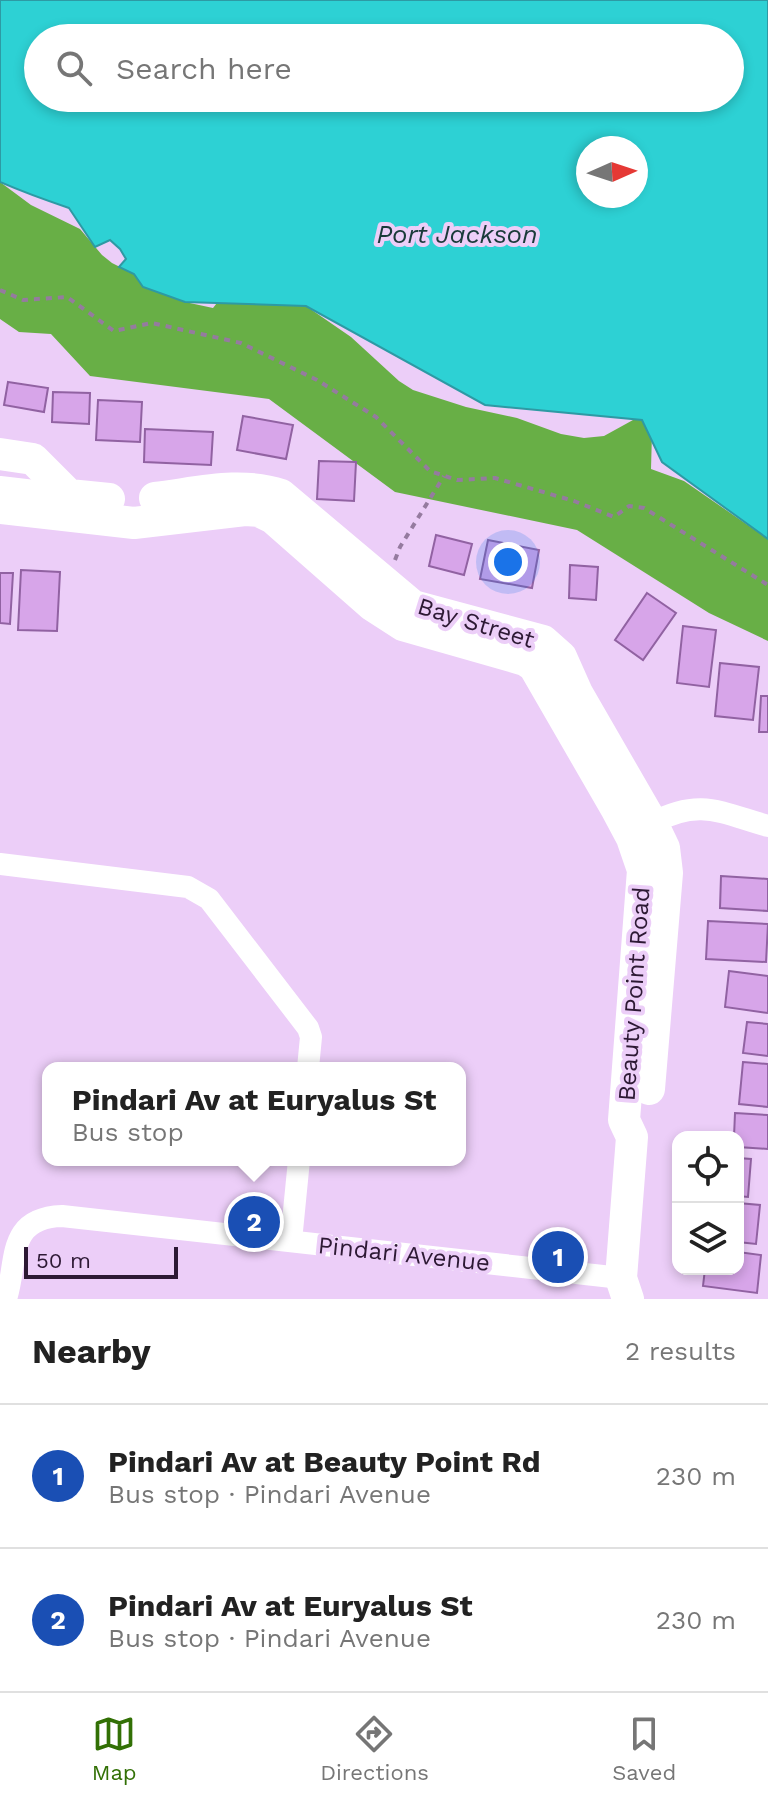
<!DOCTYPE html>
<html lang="en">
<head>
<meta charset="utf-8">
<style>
	body { margin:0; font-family:"Work Sans",sans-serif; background:#f2f2f2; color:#222 }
	.controls { position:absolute; right:24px; bottom:24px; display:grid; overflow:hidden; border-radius:16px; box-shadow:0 4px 12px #0003 }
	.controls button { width:72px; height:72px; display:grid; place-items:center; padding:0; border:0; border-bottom:2px solid #e0e0e0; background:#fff; color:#222; font:40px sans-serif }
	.compass { position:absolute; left:576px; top:136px; width:72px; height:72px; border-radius:50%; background:#fff; box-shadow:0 4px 12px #0003; rotate:87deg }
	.scale { position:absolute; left:24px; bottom:20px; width:154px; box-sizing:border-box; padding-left:8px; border:4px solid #2d1934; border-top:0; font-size:22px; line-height:28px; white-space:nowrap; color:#2d1934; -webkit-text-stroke:6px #eccef8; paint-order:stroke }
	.you { position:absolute; left:508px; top:562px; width:28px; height:28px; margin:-20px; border:6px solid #fff; border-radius:50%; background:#1a73e8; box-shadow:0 0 0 12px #1a73e833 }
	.badge { display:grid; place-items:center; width:52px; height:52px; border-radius:50%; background:#327005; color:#fff; font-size:26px; font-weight:700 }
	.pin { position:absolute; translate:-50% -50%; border:4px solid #fff; box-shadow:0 2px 8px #0006 }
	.popup { position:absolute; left:42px; top:1062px; width:424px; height:104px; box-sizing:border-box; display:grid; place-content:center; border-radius:16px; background:#fff; filter:drop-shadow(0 2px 6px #0005); font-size:26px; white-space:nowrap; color:#767676 }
	.popup b { font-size:30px; color:#222 }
	.popup::after { content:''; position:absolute; left:50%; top:100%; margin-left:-16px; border:16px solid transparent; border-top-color:#fff }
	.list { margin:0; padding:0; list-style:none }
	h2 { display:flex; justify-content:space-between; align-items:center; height:104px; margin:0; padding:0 32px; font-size:34px }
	h2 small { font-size:26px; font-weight:400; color:#767676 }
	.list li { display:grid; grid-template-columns:52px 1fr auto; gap:24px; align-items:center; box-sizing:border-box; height:144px; padding:0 32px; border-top:2px solid #e0e0e0 }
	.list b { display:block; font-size:30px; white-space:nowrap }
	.list p { margin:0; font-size:26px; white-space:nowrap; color:#767676 }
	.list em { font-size:26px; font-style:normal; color:#767676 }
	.icon { flex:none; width:44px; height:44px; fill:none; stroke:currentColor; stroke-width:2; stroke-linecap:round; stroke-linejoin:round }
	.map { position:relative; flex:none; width:768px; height:1299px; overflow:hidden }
	.search { position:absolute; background:#fff; box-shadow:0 4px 12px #0003; left:24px; right:24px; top:24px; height:88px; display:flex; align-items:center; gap:20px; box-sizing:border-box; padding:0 28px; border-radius:44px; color:#767676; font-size:30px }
	.sheet { height:392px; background:#fff }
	nav { display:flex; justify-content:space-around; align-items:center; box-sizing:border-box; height:112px; border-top:2px solid #e0e0e0; background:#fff; font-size:22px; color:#767676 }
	nav a { display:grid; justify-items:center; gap:4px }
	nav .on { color:#327005 }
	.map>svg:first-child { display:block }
	.forest { fill:#68af46 }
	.water { fill:#2dd1d4; stroke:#2d9aa4; stroke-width:2; fill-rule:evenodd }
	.building { fill:#d7a5e9; stroke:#9162a2; stroke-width:2 }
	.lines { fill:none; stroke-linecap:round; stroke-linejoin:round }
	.path { stroke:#957b9f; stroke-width:4; stroke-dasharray:6 6; stroke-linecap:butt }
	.street { stroke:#fff; stroke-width:22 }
	.secondary { stroke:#fff; stroke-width:32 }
	.labels { text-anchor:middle; stroke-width:8; stroke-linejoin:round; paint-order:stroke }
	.street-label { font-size:24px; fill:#2d1934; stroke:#eccef8 }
	.water-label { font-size:26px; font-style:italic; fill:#1a3a3a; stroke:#eccef8 }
</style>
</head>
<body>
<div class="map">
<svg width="768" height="1299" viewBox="0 0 768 1299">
	<rect width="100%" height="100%" fill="#eccef8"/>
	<!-- forest -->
	<path class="forest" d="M0,182l31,23 49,24 22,26 10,8 22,11 9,13 42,15 28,6 11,-14 82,12 45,31 48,44 14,9 53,17 51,11 44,16 23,4 20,-2 29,-16h9l10,13 -1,36 33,12 84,58v102l-59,-28 -132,-83 -182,-38 -126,-93 -179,-23 -39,-42 -32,-2 -19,-13z"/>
	<!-- water -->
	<path class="water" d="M0,0h768v539l-106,-77 -20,-42 -157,-15 -179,-99 -121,-4 -42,-15 -9,-13 -15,-7 7,-8 -6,-10 -10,-9 -15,7 -26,-39c-24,-8 -46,-16 -69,-26zM38,38h692v60h-692zM588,148h48v48h-48z"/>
	<!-- building -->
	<g class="building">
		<path d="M8,382l40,6 -4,24 -40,-7z"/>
		<path d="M53,392l37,1 -1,31 -37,-2z"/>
		<path d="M98,400l44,2 -2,40 -44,-2z"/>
		<path d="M243,416l50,9 -7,34 -49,-9z"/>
		<path d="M145,429l68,3 -2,33 -67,-3z"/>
		<path d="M319,461l37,1 -2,39 -37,-2z"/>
		<path d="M436,535l36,9 -8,31 -35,-9z"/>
		<path d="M488,540l51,10 -7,38 -52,-9z"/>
		<path d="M570,565l28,2 -2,33 -27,-2z"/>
		<path d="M21,570l39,2 -3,59 -39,-1z"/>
		<path d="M0,573h13l-3,51 -10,-1z"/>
		<path d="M647,593l29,20 -33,47 -28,-20z"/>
		<path d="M683,626l33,4 -7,57 -32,-4z"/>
		<path d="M720,663l39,4 -6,53 -38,-4z"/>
		<path d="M761,696h7v36h-9z"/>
		<path d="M721,876l47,3v32l-48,-3z"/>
		<path d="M708,921l60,3 -2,38 -60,-3z"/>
		<path d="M729,971l39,5v37l-43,-6z"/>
		<path d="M747,1022l21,2v32l-25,-3z"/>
		<path d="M743,1062l25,2v43l-29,-3z"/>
		<path d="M735,1113l33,2v34l-30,-2v-10h-4z"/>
		<path d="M738,1158l13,1 -3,38 -10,-1z"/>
		<path d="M738,1203l22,2 -4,39 -18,-2z"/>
		<path d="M738,1252l23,3 -4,38 -54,-7 2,-17h33z"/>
	</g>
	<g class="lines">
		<!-- path -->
		<g class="path">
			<path d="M0,290l23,10 44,-3 47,34 38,-8 89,20 76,37 59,37 54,54 27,9 38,-2 79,23 40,16 15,-11 15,2 124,77"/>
			<path d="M395,560l5,-13 44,-71"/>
		</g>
		<!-- street -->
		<g class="street">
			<path d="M0,487l69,8"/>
			<path d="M652,823c48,-25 67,-11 116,3"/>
			<path d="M0,864l188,23 21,12 99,129 3,9 -3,31"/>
			<path d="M291,1241l8,-81"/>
			<path d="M6,1299c12,-38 0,-81 56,-83l559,62"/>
		</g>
		<!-- secondary -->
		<g class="secondary">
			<path d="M0,454l33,5 36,36 40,4"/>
			<path d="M155,498c42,-5 85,-17 126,-3l132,111 130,35 18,16 16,36 75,130 12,25 3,25 -18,216"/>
			<path d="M0,508l134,15 111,-13 14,1 14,7 99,87 31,20 122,35 9,6 82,142 16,30 11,32 -19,250 8,17 -11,141 7,21"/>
		</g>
	</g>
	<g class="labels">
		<!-- street labels -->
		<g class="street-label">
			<text transform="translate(476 623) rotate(17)" y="8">Bay Street</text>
			<text transform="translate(634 994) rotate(-86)" y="8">Beauty Point Road</text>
			<text transform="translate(404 1254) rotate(6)" y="8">Pindari Avenue</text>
		</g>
		<!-- water labels -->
		<g class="water-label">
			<text x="457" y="243">Port Jackson</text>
		</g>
	</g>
</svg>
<div class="controls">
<button><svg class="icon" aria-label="locate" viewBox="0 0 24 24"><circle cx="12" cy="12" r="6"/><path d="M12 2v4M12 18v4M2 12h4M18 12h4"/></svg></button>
<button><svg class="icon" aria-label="layers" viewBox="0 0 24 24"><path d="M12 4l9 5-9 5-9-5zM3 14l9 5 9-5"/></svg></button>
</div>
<svg class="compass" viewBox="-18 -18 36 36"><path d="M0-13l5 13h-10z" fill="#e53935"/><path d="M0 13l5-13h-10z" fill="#767676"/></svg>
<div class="scale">50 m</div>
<div class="you"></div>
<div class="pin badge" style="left:558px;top:1257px;background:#1a4fb4">1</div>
<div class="pin badge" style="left:254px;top:1222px;background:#1a4fb4">2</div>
<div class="popup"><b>Pindari Av at Euryalus St</b>Bus stop</div>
<div class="search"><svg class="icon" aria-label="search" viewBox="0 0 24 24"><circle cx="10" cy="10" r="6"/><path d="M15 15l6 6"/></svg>Search here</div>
</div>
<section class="sheet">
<h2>Nearby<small>2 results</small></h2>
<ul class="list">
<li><span class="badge" style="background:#1a4fb4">1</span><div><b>Pindari Av at Beauty Point Rd</b><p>Bus stop · Pindari Avenue</p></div><em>230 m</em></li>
<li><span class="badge" style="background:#1a4fb4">2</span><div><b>Pindari Av at Euryalus St</b><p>Bus stop · Pindari Avenue</p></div><em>230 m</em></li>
</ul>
</section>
<nav>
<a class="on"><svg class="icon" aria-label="map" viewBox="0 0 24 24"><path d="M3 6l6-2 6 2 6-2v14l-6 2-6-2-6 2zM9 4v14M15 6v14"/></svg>Map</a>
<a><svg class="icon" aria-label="directions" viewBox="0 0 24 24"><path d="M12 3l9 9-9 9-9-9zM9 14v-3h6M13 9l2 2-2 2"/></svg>Directions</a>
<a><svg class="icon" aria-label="saved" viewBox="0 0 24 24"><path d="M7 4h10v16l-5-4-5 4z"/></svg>Saved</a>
</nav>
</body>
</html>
